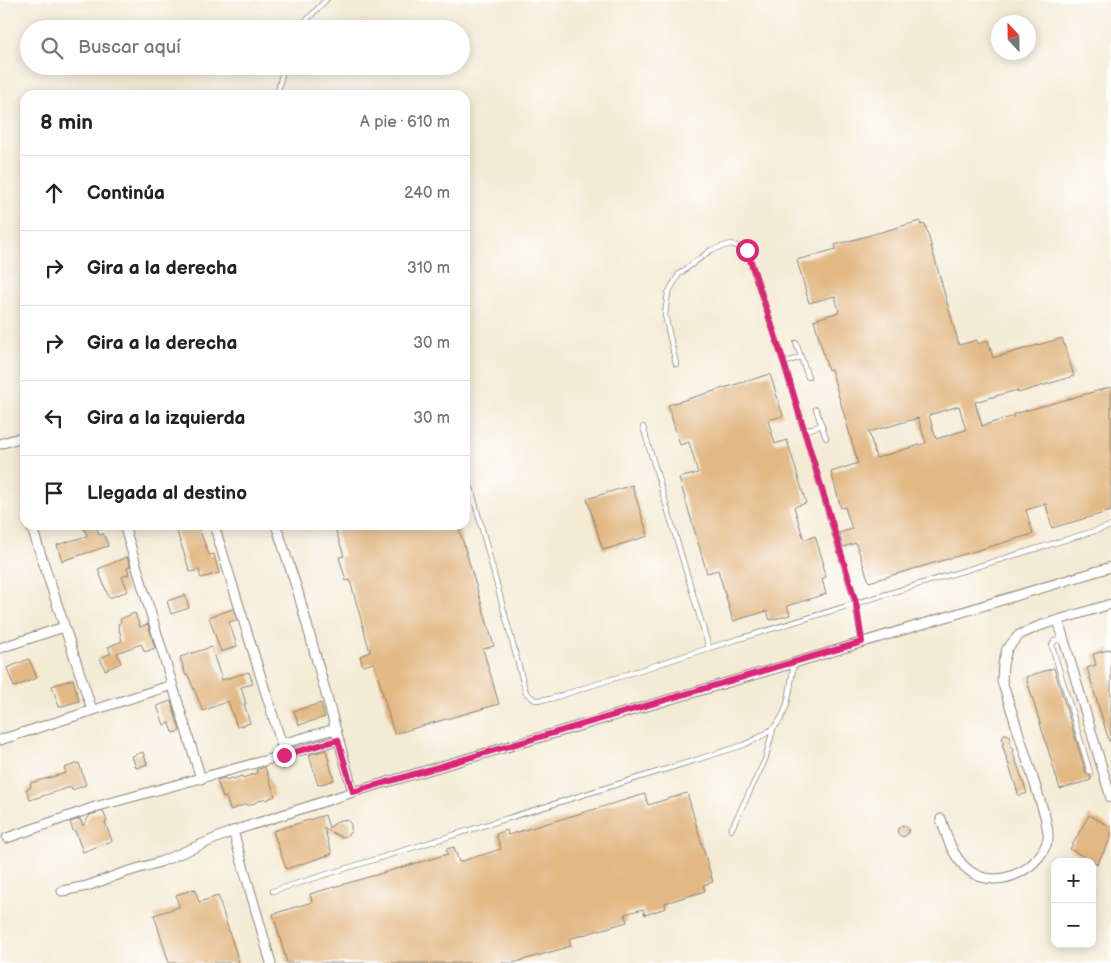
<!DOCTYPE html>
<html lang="es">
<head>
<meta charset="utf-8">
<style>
	body { margin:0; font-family:"Balsamiq Sans",sans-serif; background:#f2f2f2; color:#222 }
	.controls { position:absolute; right:15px; bottom:15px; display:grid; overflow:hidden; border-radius:10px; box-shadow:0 2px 12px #0003 }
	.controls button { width:45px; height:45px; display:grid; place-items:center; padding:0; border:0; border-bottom:1px solid #e0e0e0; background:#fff; color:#222; font:25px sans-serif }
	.compass { position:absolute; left:991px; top:15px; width:45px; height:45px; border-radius:50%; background:#fff; box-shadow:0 2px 12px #0003; rotate:338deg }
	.stop { position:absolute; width:15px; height:15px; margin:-11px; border:4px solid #db2777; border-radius:50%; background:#fff }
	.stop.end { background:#db2777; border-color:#fff; box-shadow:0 1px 5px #0008 }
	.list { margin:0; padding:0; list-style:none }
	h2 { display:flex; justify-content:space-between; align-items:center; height:65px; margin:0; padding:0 20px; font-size:21px }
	h2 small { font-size:16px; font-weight:400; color:#767676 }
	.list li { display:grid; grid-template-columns:32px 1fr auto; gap:15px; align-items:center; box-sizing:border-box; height:75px; padding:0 20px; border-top:1px solid #e0e0e0 }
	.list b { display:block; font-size:19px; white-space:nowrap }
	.list em { font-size:16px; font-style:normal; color:#767676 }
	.icon { flex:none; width:28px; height:28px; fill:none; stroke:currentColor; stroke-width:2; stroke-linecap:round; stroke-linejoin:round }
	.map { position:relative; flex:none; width:1111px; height:963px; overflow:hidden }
	.search { position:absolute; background:#fff; box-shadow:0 2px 12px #0003; left:20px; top:20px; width:450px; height:55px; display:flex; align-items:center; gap:12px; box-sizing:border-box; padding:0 18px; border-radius:28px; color:#767676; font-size:19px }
	.panel { position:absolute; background:#fff; box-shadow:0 2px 12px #0003; left:20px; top:90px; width:450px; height:440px; border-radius:15px }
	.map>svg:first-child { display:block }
	.building { fill:#e2b883; fill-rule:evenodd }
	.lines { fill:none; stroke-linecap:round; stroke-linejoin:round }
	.lane-casing { stroke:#888478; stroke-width:6 }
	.street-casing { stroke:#888478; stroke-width:11 }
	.lane { stroke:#fff; stroke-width:4.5 }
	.street { stroke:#fff; stroke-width:9 }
	.route { stroke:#db2777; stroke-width:6 }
</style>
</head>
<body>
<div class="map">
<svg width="1111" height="963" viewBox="0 0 1111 963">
	<rect width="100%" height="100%" fill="#fff"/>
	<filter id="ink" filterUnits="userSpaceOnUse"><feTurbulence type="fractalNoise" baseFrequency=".02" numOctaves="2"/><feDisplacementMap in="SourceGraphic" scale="10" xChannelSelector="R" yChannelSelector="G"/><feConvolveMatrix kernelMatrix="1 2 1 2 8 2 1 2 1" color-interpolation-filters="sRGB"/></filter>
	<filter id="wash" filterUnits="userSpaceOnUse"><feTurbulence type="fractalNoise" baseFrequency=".0096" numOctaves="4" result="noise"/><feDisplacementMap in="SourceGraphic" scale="20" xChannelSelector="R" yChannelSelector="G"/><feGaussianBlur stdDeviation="1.12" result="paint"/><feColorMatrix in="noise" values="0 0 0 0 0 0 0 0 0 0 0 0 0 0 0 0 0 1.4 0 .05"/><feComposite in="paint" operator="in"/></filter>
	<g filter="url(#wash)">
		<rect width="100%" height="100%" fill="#f4ebd5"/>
		<g id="blocks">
			<!-- building -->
			<g class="building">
				<path d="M920,221l1,4 4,-1 34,121 18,-5 1,4 10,-4 5,18 69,-20 12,38 -56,17 -1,-3 -42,12 7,24 32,-10v-2l97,-27v124l-59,17 -6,-24 -20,6 7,24 -164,48 -13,-39 -13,4 -4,-14 13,-4 -7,-22 -4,1 -10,-36 27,-9 -27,-94 -3,1 -14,-50 25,-8 -4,-16 -26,7 -12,-43 39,-11 -1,-4zM959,406l7,24 -30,9 -7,-24zM918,418l8,25 -50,15 -7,-26z"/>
				<path d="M770,374l13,42 -15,4 7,24 12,-4 19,63 -12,4 10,33 11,-4 9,29h-2l4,12 -4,2 4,15 -39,12 3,9 -20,5 -3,-9 -34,10 -15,-51 -11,3 -28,-95 19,-5 -9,-31 -9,3 -12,-40z"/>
				<path d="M632,485l16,51 -45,14 -16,-51z"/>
				<path d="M83,525h13l3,10 5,-1 4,12 -46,15 -5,-16 30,-9z"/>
				<path d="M175,525h21l2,4 1,-1 10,27 5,-1 5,19 -18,5 -2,-8 -9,2z"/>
				<path d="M334,525h124l36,121 -11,3 16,55 -105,30 -20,-71 -11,3 -3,-10 10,-4 -20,-72 -4,1 -7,-24 5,-1z"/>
				<path d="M127,557l3,9 -3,2 2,6 -7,3 6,14 -19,7 -11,-29z"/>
				<path d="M185,595l4,13 -18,6 -4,-13z"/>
				<path d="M233,609l4,11 -8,2 8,24 -16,6 -12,-35z"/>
				<path d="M135,613l5,14 8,-3 7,24 -10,4 -4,-8 -24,9 4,10 -16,7 -5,-12 11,-5 -3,-6 14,-6 -4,-17 3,-2 -1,-3z"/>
				<path d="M211,647l11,33 27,-8 4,12 -12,3 5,17h-2l6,19 -13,4 -9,-26 -25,10 -15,-36 -2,1 -6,-19z"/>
				<path d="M1111,649v92h-2l-22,-73 9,-3 -3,-11z"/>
				<path d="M29,659l8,19 -23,9 -7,-19z"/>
				<path d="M1054,668l32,105 4,3 1,4 -31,9 -34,-112z"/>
				<path d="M73,679l6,22 -20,6 -7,-21z"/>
				<path d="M171,701l9,30 -7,2 -3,-10 -6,2 -7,-19z"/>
				<path d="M321,703l4,14 -26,8 -5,-14z"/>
				<path d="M1004,734h3l4,3 -1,7 4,5 -1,4 14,40 -8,3 -17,-52 2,-1 -2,-5z"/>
				<path d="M326,750l8,30 -16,5 -9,-30z"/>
				<path d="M143,752l4,12 -11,4 -4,-12z"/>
				<path d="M79,763l7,22 -14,5 -1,-3 -41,13 -4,-11 5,-2 -1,-4 36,-10 -2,-5z"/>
				<path d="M265,767l10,29 -9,4 -1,-2 -17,8 -1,-2 -17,6 -4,-13 -3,1 -6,-18 8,-2 1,2 6,-2 1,1 9,-3 1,2 14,-5 -1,-3z"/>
				<path d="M687,793l26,89 -10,3 2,6 -40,12 1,5 -21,7 -2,-6 -18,5 2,8 -58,17 2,7 -58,17h-226l-14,-49 39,-12 -2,-8 138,-40 -2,-5 8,-2 5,15 42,-13 -5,-15 11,-4 1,5 137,-41 3,11z"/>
				<path d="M103,811l4,10 -2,1 7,19 -29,11 -8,-21h-2l-3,-9 10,-3 3,7 7,-11z"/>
				<path d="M325,815l4,13 10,-8h8l4,4v8l-5,4 -5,1 -17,-9 8,26 -46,15 -13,-38z"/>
				<path d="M1089,815l22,12v11l-14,26 -27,-15z"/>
				<circle cx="903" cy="831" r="5.5"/>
				<path d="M195,889l4,13 19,-6 21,67h-70l-15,-48 25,-8 -3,-12z"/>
			</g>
		</g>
	</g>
	<g filter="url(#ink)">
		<use href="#blocks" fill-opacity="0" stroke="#888478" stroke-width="1"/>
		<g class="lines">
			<!-- lane casing -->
			<g class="lane-casing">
				<g id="lane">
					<path d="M298,29l28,-29"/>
					<path d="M277,95l7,-29"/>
					<path d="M796,343l12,34"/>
					<path d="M784,363l17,-6"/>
					<path d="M676,364l-11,-49 3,-22 11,-19 32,-24 20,-6 16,6 37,113 71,240 7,39"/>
					<path d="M816,409l10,29"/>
					<path d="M643,427l66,221"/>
					<path d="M804,431l18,-6"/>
					<path d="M471,488l55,205 9,7 15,-1 159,-51 402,-122"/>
					<path d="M1063,638l-9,3 -2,5 38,126"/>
					<path d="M731,830l34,-70 8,-31"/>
					<path d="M273,891l471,-146c9,-5 20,-9 28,-16 18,-14 18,-45 22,-66"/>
				</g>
			</g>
			<!-- street casing -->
			<g class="street-casing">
				<g id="street">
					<path d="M0,444l25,-8"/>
					<path d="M31,525l61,185"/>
					<path d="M124,525l77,254"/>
					<path d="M276,525l22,67 55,200"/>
					<path d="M1058,620l53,178"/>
					<path d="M0,648l64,-21"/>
					<path d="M0,740l172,-55"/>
					<path d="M281,744l54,-15"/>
					<path d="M285,755l53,-15"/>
					<path d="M941,819c6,18 10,34 24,48 26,26 74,6 83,-28 1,-6 -2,-16 -3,-23l-43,-135 1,-17 4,-15 12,-14 20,-9 72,-22"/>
					<path d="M233,831l38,132"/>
					<path d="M7,838l88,-31 190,-52 -71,-230"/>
					<path d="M62,891l25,-5 36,-13 37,-11 73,-31 120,-39 441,-129 317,-96"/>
				</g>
			</g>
			<!-- lane -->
			<use href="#lane" class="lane"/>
			<!-- street -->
			<use href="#street" class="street"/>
		</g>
	</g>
	<g class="lines" filter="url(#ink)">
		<!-- route -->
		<path class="route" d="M284,755l54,-15 15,52 509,-150 -6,-39 -72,-240 -37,-113"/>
	</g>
</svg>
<div class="controls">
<button>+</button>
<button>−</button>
</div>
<svg class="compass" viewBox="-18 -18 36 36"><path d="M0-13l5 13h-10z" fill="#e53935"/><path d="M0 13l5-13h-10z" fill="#767676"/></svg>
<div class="stop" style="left:747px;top:250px"></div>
<div class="stop end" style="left:284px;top:755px"></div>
<div class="search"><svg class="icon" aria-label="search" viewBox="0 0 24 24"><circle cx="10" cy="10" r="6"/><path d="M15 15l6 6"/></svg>Buscar aquí</div>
<section class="panel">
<h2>8 min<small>A pie · 610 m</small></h2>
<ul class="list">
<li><svg class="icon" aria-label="ahead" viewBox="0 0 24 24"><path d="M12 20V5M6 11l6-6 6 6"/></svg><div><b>Continúa</b></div><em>240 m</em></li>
<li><svg class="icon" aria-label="right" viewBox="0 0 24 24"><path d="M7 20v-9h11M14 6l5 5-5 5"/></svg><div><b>Gira a la derecha</b></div><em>310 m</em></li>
<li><svg class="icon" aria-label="right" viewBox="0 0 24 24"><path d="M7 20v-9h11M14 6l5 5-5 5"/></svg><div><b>Gira a la derecha</b></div><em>30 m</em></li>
<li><svg class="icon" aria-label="left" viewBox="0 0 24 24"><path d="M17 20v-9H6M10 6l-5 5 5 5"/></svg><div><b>Gira a la izquierda</b></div><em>30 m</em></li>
<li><svg class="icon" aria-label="arrive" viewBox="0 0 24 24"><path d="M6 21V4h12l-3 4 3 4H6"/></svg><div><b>Llegada al destino</b></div></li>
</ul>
</section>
</div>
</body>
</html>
